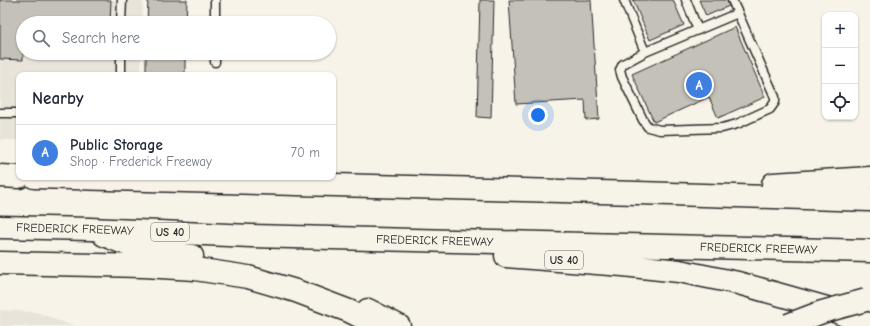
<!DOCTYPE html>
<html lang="en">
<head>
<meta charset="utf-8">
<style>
	body { margin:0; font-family:"Comic Neue",sans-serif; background:#f2f2f3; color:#1f2937 }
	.controls { position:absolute; right:12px; top:12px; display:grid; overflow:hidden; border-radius:8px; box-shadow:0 1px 3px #0004 }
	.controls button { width:36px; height:36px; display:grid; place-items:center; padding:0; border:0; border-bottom:1px solid #e0e1e3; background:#fff; color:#1f2937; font:20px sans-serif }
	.you { position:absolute; left:538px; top:115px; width:14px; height:14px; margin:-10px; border:3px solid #fff; border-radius:50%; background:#1a73e8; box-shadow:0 0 0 6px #1a73e833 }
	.badge { display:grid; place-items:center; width:26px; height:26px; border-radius:50%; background:#111827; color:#fff; font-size:13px; font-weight:700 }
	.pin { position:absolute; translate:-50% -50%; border:2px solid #fff; box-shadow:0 1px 4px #0006 }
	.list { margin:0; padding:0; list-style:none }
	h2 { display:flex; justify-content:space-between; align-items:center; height:52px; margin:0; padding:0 16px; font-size:17px }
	h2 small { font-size:13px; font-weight:400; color:#747a83 }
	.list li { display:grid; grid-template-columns:26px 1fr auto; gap:12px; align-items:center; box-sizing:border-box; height:56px; padding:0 16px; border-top:1px solid #e0e1e3 }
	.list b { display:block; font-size:15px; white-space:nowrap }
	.list p { margin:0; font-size:13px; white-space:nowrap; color:#747a83 }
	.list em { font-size:13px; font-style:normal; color:#747a83 }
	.icon { flex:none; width:22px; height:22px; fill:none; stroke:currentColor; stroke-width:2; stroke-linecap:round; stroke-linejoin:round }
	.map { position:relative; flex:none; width:870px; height:326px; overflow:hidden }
	.search { position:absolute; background:#fff; box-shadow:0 1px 3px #0004; left:16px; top:16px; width:320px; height:44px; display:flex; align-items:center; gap:10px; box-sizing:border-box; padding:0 14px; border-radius:22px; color:#747a83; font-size:15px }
	.panel { position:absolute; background:#fff; box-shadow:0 1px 3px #0004; left:16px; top:72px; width:320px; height:108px; border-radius:8px }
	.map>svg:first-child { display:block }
	.built { fill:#e8e4da }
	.building { fill:#c4c1b9; stroke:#2b2b2b }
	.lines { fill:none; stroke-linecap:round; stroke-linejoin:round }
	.lane-casing { stroke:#2b2b2b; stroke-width:11 }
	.highway-casing { stroke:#2b2b2b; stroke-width:25 }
	.lane { stroke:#f7f3e8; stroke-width:8 }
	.highway { stroke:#f7f3e8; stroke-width:22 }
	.highway-bridge-casing { stroke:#2b2b2b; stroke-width:25; stroke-linecap:butt }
	.highway-bridge { stroke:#f7f3e8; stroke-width:22 }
	.labels { text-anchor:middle; stroke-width:4; stroke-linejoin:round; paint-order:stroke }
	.shield { fill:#f7f3e8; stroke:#686764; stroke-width:1 }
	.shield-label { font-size:11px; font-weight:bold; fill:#2b2b2b }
	.street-label { font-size:12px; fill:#2b2b2b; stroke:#f7f3e8 }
</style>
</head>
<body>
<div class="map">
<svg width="870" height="326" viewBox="0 0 870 326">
	<rect width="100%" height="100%" fill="#f7f3e8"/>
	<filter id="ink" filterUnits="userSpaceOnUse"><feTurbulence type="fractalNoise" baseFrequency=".025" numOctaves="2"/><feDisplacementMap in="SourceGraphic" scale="8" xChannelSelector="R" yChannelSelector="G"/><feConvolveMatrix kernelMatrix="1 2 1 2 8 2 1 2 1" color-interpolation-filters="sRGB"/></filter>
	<g filter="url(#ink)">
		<!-- built -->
		<g class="built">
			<path d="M0,0h143l-1,23h-119v30h118v22h-122v65h-19z"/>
			<path d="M0,310l36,2 37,14h-73z"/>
		</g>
		<!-- building -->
		<g class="building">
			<path d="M0,0h111l-1,23h-87v37l-23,-1z"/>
			<path d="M148,0h39l-1,23h-39z"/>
			<path d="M480,0h14l-3,118 -14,-1z"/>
			<path d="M509,0h82l8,119 -13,1 -1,-20 -69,4z"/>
			<path d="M633,0h40l11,25 -34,15z"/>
			<path d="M699,0h28l2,6 -23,10z"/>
			<path d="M735,27l30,70 -47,21 -9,-21 -55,25 -22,-48z"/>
			<rect x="146" y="53" width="39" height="22"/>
		</g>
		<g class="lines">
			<!-- lane casing -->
			<g class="lane-casing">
				<g id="lane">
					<path d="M215,0v23"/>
					<path d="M624,0l21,52 -22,12 -3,6 2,7 21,43 5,7 12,3 62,-2 15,-4 33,-15 5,-7v-5l-43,-97"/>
					<path d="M686,0l12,30"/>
					<path d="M121,23l1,-23"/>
					<path d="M645,52l93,-39"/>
					<path d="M215,53v9"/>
					<path d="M121,75v-22"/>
					<path d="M0,113h19"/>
				</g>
			</g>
			<!-- highway casing -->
			<g class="highway-casing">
				<g id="highway">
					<path d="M0,176l19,1"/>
					<path d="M34,177l604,16 232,7"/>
					<path d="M773,184l97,-6"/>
					<path id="s1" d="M0,227l90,2 161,7 619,15"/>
					<path d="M104,235l30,12 58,9"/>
					<path d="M506,256l117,9 56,6 59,12 50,14 39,11 43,17"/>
					<path d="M0,263l144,3 51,3 53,8 48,14 53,20 30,15"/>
					<path d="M368,310l31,16"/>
				</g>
			</g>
			<!-- lane -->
			<use href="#lane" class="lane"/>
			<!-- highway -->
			<use href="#highway" class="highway"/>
			<!-- highway-bridge casing -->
			<g class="highway-bridge-casing">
				<path id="highway-bridge" d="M788,325l34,-13 44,-12"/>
			</g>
			<!-- highway-bridge -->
			<use href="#highway-bridge" class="highway-bridge"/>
		</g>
	</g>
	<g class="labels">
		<!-- shield labels -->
		<g class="shield">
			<rect x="151" y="223" width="38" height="18" rx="3"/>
			<rect x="545" y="251" width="38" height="18" rx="3"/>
		</g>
		<g class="shield-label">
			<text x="170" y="236">US 40</text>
			<text x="564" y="264">US 40</text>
		</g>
		<!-- street labels -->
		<g class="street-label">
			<text dy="4" stroke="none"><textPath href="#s1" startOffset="75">FREDERICK FREEWAY</textPath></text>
			<text dy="4" stroke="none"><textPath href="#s1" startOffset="435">FREDERICK FREEWAY</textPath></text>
			<text dy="4" stroke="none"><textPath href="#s1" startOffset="759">FREDERICK FREEWAY</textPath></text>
		</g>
	</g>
</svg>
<div class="controls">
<button>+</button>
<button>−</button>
<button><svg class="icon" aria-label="locate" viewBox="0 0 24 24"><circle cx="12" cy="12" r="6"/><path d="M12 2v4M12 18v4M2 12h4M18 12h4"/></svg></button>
</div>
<div class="you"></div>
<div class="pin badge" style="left:699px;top:85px;background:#3f7fe0">A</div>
<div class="search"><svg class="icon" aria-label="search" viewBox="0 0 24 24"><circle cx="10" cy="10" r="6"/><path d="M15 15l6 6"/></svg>Search here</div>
<section class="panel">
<h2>Nearby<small></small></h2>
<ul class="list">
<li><span class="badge" style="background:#3f7fe0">A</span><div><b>Public Storage</b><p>Shop · Frederick Freeway</p></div><em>70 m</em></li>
</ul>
</section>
</div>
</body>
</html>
